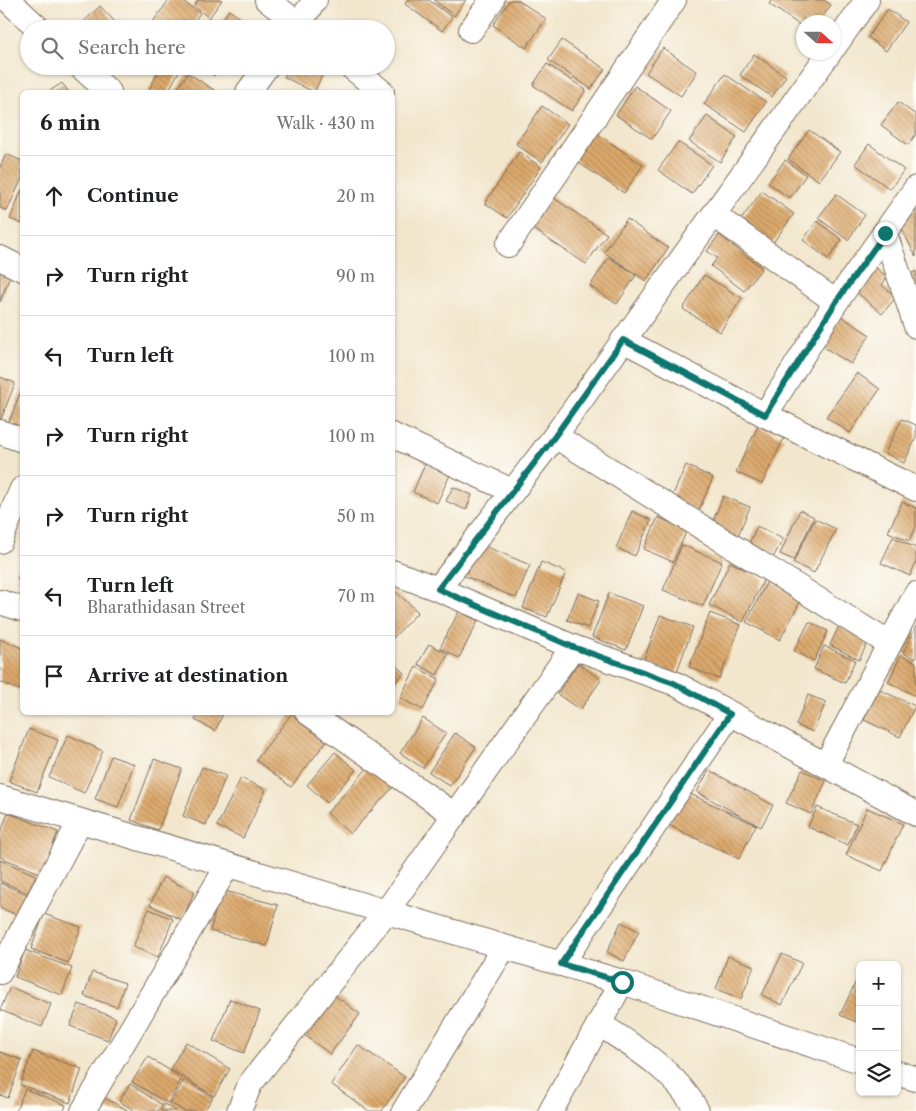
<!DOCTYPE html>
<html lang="en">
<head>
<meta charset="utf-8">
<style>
	body { margin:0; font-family:"Libre Caslon Text",serif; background:#f6f6f6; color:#202124 }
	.controls { position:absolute; right:15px; bottom:15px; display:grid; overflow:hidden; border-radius:8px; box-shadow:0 1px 4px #0004 }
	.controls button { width:45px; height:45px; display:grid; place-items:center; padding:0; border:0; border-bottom:1px solid #e0e0e0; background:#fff; color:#202124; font:25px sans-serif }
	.compass { position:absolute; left:796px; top:15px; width:45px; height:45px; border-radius:50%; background:#fff; box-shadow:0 1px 4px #0004; rotate:111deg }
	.stop { position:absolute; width:15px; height:15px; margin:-11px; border:4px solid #0f766e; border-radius:50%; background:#fff }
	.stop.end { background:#0f766e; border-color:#fff; box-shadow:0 1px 5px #0008 }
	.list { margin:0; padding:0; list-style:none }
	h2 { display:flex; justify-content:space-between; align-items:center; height:65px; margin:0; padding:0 20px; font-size:21px }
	h2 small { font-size:16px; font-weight:400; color:#757577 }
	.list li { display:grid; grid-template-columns:32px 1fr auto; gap:15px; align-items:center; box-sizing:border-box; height:80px; padding:0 20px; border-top:1px solid #e0e0e0 }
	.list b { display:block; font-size:19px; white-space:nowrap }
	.list p { margin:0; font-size:16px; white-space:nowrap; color:#757577 }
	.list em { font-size:16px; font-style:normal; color:#757577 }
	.icon { flex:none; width:28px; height:28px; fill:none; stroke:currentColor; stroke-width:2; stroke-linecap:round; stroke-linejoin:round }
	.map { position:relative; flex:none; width:916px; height:1111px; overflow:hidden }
	.search { position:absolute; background:#fff; box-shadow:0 1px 4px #0004; left:20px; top:20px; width:375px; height:55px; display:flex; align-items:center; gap:12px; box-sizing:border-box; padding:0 18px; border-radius:28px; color:#757577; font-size:19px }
	.panel { position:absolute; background:#fff; box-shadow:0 1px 4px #0004; left:20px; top:90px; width:375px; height:625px; border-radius:8px }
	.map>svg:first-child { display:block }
	.building { fill:url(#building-back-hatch) }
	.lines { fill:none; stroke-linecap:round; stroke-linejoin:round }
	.street-casing { stroke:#7b6c5b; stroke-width:26 }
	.street { stroke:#fff; stroke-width:24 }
	.route { stroke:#0f766e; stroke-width:6 }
</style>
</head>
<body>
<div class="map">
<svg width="916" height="1111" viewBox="0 0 916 1111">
	<defs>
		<pattern id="building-back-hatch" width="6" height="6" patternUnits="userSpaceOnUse" patternTransform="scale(1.25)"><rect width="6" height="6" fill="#dca96c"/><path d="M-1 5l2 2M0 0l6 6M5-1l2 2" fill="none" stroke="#b48a58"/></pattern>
	</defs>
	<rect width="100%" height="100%" fill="#fdfcf7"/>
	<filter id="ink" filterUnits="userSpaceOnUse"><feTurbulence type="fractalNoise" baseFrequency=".02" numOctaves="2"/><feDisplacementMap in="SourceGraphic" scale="10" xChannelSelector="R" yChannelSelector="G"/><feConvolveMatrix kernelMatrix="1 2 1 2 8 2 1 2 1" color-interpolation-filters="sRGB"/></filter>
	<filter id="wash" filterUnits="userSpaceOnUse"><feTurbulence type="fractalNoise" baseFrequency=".0096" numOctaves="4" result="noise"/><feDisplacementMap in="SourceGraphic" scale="20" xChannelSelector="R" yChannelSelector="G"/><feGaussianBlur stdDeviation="1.12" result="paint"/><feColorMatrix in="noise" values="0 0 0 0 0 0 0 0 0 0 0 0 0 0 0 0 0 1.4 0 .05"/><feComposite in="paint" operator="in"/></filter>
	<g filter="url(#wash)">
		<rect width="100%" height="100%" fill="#f2e6cc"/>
		<g id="blocks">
			<!-- building -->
			<g class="building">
				<path d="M169,0h12l19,13 -11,16 -40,-2z"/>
				<path d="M198,0h24l-13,18 -15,-12z"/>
				<path d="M407,0h22l23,17 -10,14 -37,-27z"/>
				<path d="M434,0h32l-12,16z"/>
				<path d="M510,0h8l28,19 -20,29 -33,-23z"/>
				<path d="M772,0h52l7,5 -12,17h-15v6l-35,-24z"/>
				<path d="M100,6l17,18 -5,5h-36z"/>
				<path d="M888,9l18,13 -20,29 -18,-14z"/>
				<path d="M229,10l22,15 -3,4h-32z"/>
				<path d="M562,40l43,29 -14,20 -43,-29z"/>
				<path d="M663,48l34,24 -16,24 -35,-23z"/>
				<path d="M754,54l32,22 -14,21 -32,-22z"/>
				<path d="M547,64l39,26 -14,21 -39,-26z"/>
				<path d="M161,66h8l10,5 -11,21h-20z"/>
				<path d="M200,66h21l-7,10z"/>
				<path d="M289,66h34l3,2 -12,24 -30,-15z"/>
				<path d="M188,73l29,19h-38l-3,-1z"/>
				<path d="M725,74l41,28 -20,30 -42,-28z"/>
				<path d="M62,83l7,9h-21z"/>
				<path d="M635,86l36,25 -19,28 -36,-24z"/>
				<path d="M898,102l18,13v19l-8,11 -27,-20z"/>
				<path d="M542,106l26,18 -26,38 -26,-18z"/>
				<path d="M707,116l30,21 -17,25 -31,-21z"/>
				<path d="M589,128l54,37 -19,28 -54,-36z"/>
				<path d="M809,130l31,22 -21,29 -31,-22z"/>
				<path d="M678,142l34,23 -20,29 -34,-24z"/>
				<path d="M869,144l35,26 -14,19 -35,-25z"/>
				<path d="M519,152l22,15 -34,51 -22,-15z"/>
				<path d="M6,154l16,7v17l-15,33 -7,-3v-41z"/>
				<path d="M785,160l21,15 -16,23 -22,-15z"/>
				<path d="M22,189v35l-12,-5z"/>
				<path d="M762,191l32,23 -22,30 -32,-23z"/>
				<path d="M548,194l59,40 -21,30 -59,-39z"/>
				<path d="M836,194l29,21 -17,25 -30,-22z"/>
				<path d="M916,209v48l-19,-38z"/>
				<path d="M627,219l41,29 -22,33 -42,-29z"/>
				<path d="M817,221l25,19 -14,19 -25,-19z"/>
				<path d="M719,235l43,33 -18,23 -33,-25 6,-8 -10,-7z"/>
				<path d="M609,257l27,18 -19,29 -27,-18z"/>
				<path d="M875,267l12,10 -5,8 14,12 -14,17 -28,-24z"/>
				<path d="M916,271v18l-7,-14z"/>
				<path d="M0,272l10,4 -10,26z"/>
				<path d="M704,275l38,23 -22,34 -37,-23z"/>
				<path d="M841,316l29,19 -19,29 -29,-18z"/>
				<path d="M857,373l23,16 -30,44 -24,-16z"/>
				<path d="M0,377l15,6 -15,39z"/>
				<path d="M22,388v40l-13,-6z"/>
				<path d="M902,419l14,6v13l-12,25 -19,-10z"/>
				<path d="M758,426l26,12 -22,46 -26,-12z"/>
				<path d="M425,464l25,11 -13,28 -24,-11z"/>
				<path d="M686,465l27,13 -15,34 -27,-13z"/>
				<path d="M453,487l19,8 -6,15 -20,-9z"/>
				<path d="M723,496l27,11 -14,33 -26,-11z"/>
				<path d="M902,502l14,6v19l-7,14 -21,-9z"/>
				<path d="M800,510l14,7 -20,43 -14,-6z"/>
				<path d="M632,511l19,9 -16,36 -19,-8z"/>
				<path d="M658,517l29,13 -14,32 -29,-13z"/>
				<path d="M815,519l21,10 -22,44 -21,-10z"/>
				<path d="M757,526l26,13 -10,19 -25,-12z"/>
				<path d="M893,537l23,11v14l-6,14 -29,-13z"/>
				<path d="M475,542l55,23 -14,33 -54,-23z"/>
				<path d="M682,545l40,17 -19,44 -40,-16z"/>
				<path d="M541,562l25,10 -19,45 -24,-9z"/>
				<path d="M730,562l34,17 -21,43 -34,-17z"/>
				<path d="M22,565v17l-5,-2z"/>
				<path d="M768,580l34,18 -22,42 -34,-18z"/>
				<path d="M392,588l26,24 -26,27z"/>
				<path d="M578,593l21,8 -11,27 -21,-8z"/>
				<path d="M609,593l34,13 -17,44 -34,-13z"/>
				<path d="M459,611l19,10 -19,37 -19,-10z"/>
				<path d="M710,613l31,12 -22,54 -30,-12z"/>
				<path d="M660,615l33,12 -17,47 -33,-11z"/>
				<path d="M809,622l19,9 -14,30 -20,-10z"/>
				<path d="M839,626l30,14 -10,20 -29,-15z"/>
				<path d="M916,626v33l-13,-6z"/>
				<path d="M0,639l22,9v43l-22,-9z"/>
				<path d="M429,644l19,10 -11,21 -19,-11z"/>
				<path d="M824,646l31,14 -10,23 -31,-14z"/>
				<path d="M901,655l15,7v34l-28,-14z"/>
				<path d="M392,662l12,11 -12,13z"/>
				<path d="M578,663l23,17 -21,30 -23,-16z"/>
				<path d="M416,667l23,12 -16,31 -23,-12z"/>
				<path d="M878,689l37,17 -15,31 -36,-17z"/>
				<path d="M808,695l18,7 -13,30 -17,-7z"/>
				<path d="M199,712h25l-9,19 -20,-11z"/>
				<path d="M293,712h4l32,26 -38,49 -35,-27z"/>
				<path d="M423,718l23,15 -23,35 -23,-15z"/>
				<path d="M29,729l29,11 -21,52 -28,-11z"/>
				<path d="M455,733l21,14 -26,39 -21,-14z"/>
				<path d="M68,735l35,16 -19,42 -35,-16z"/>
				<path d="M335,752l21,18 -29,33 -20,-18z"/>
				<path d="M111,756l23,8 -16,43 -23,-8z"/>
				<path d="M154,759l28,10 -24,61 -27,-10z"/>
				<path d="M372,763l23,22 -45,49 -23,-21z"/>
				<path d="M202,767l24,9 -20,49 -23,-9z"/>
				<path d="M709,770l64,35 -12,22 -64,-35z"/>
				<path d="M802,770l24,11 -15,33 -25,-11z"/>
				<path d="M241,778l25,12 -23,48 -26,-12z"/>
				<path d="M684,791l72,34 -17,34 -71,-34z"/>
				<path d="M817,807l40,17 -9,21 -40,-18z"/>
				<path d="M867,808l36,16 -21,47 -36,-16z"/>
				<path d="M8,813l50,19 -16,42 -42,-17v-23z"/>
				<path d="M0,860l36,15 -8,18 -28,-12z"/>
				<path d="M163,877l31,15 -12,28 -32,-15z"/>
				<path d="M0,883l30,13 -8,21 -22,-9z"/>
				<path d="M221,890l57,15 -11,41 -57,-15z"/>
				<path d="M149,909l24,10 -15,38 -25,-10z"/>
				<path d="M44,914l37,13 -13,36 -37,-14z"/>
				<path d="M621,922l18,9 -15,30 -17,-9z"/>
				<path d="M25,950l47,18 -10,27 -47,-18z"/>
				<path d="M782,954l20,9 -20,42 -20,-10z"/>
				<path d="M728,956l26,10 -13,33 -25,-10z"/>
				<path d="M92,972l33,11 -8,24 -33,-11z"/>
				<path d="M860,973v40l-4,9 -16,-7z"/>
				<path d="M10,987l41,17 -9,23 -42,-17z"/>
				<path d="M326,989l34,25 -30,40 -34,-25z"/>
				<path d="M230,999l30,12 -16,42 -31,-12z"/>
				<path d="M79,1004l37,14 -8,22 -38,-14z"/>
				<path d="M186,1042l44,27 -16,27 -44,-27z"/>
				<path d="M358,1045l47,32 -23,34h-13l-38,-27z"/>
				<path d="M33,1051l49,18 -12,34 -50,-18z"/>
				<path d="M0,1052l22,8 -14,38 -8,-3z"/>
				<path d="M148,1057l34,21 -14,25 -36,-21z"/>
				<path d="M184,1080l29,17 -9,14h-20l-14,-8z"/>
				<path d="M130,1084l32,21 -4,6h-23l-16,-10z"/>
				<path d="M25,1089l41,16 -2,6h-48z"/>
				<path d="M105,1098l24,13h-32z"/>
				<path d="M164,1104l12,7h-15z"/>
			</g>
		</g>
	</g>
	<g filter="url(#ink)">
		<use href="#blocks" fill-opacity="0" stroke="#7b6c5b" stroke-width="1"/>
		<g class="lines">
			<!-- street casing -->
			<g class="street-casing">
				<g id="street">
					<path d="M8,0l31,29"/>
					<path d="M267,0l38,29"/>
					<path d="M295,29l20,-29"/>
					<path d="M471,30l21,-30"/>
					<path d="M834,47l33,-47"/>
					<path d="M80,66l29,26"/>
					<path d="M350,66l32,26"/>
					<path d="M248,92l19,-26"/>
					<path d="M714,215l122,87"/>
					<path d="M885,233l31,93"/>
					<path d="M508,245l166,-245"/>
					<path d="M0,258l22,11"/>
					<path d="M623,340l142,75 151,74"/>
					<path d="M765,415l71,-113 80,-114"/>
					<path d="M0,432l22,8"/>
					<path d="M392,435l120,56"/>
					<path d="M555,436l333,207"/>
					<path d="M0,541l22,-52"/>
					<path d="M392,572l46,17 135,58 101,36 242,131"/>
					<path d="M438,589l117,-153 275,-384"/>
					<path d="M0,602l22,7"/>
					<path d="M307,712l146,102"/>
					<path d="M826,764l90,-170"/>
					<path d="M0,797l622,185 238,79"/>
					<path d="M561,964l169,-250"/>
					<path d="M0,972l80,-151"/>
					<path d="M599,1024c36,23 77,48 98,87"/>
					<path d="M897,1073l19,6"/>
					<path d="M83,1111l145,-246"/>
					<path d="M239,1111l11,-27 136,-172 187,-265"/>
					<path d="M404,1111l100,-164"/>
					<path d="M551,1111l71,-129"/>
				</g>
			</g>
			<!-- street -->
			<use href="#street" class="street"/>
		</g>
	</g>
	<g class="lines" filter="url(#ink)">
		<!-- route -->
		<path class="route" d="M622,982l-61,-18 169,-250 -56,-31 -101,-36 -135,-58 117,-153 68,-96 142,75 71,-113 49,-69"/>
	</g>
</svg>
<div class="controls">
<button>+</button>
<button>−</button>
<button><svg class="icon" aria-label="layers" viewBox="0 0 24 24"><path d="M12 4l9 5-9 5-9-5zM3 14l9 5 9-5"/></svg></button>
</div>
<svg class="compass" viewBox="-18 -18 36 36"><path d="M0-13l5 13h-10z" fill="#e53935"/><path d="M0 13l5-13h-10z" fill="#757577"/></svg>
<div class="stop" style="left:622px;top:982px"></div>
<div class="stop end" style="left:885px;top:233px"></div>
<div class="search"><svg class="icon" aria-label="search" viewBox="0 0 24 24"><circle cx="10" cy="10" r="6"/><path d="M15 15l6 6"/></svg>Search here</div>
<section class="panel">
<h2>6 min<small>Walk · 430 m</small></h2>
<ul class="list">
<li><svg class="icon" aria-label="ahead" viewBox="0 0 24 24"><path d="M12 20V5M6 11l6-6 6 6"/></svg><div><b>Continue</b></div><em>20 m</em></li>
<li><svg class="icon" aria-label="right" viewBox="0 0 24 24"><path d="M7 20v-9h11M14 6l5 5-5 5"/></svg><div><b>Turn right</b></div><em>90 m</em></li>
<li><svg class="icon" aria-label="left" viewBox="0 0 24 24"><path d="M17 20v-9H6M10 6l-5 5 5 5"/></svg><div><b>Turn left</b></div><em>100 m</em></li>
<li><svg class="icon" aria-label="right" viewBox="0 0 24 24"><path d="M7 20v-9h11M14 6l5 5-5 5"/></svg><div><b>Turn right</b></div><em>100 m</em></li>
<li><svg class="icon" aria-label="right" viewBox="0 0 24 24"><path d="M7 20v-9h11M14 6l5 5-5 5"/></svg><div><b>Turn right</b></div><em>50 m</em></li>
<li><svg class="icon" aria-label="left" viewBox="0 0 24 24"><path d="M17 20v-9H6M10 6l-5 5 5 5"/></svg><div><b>Turn left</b><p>Bharathidasan Street</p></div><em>70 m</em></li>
<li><svg class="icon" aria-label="arrive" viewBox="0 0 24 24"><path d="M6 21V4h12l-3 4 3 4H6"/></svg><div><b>Arrive at destination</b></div></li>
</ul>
</section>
</div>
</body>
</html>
